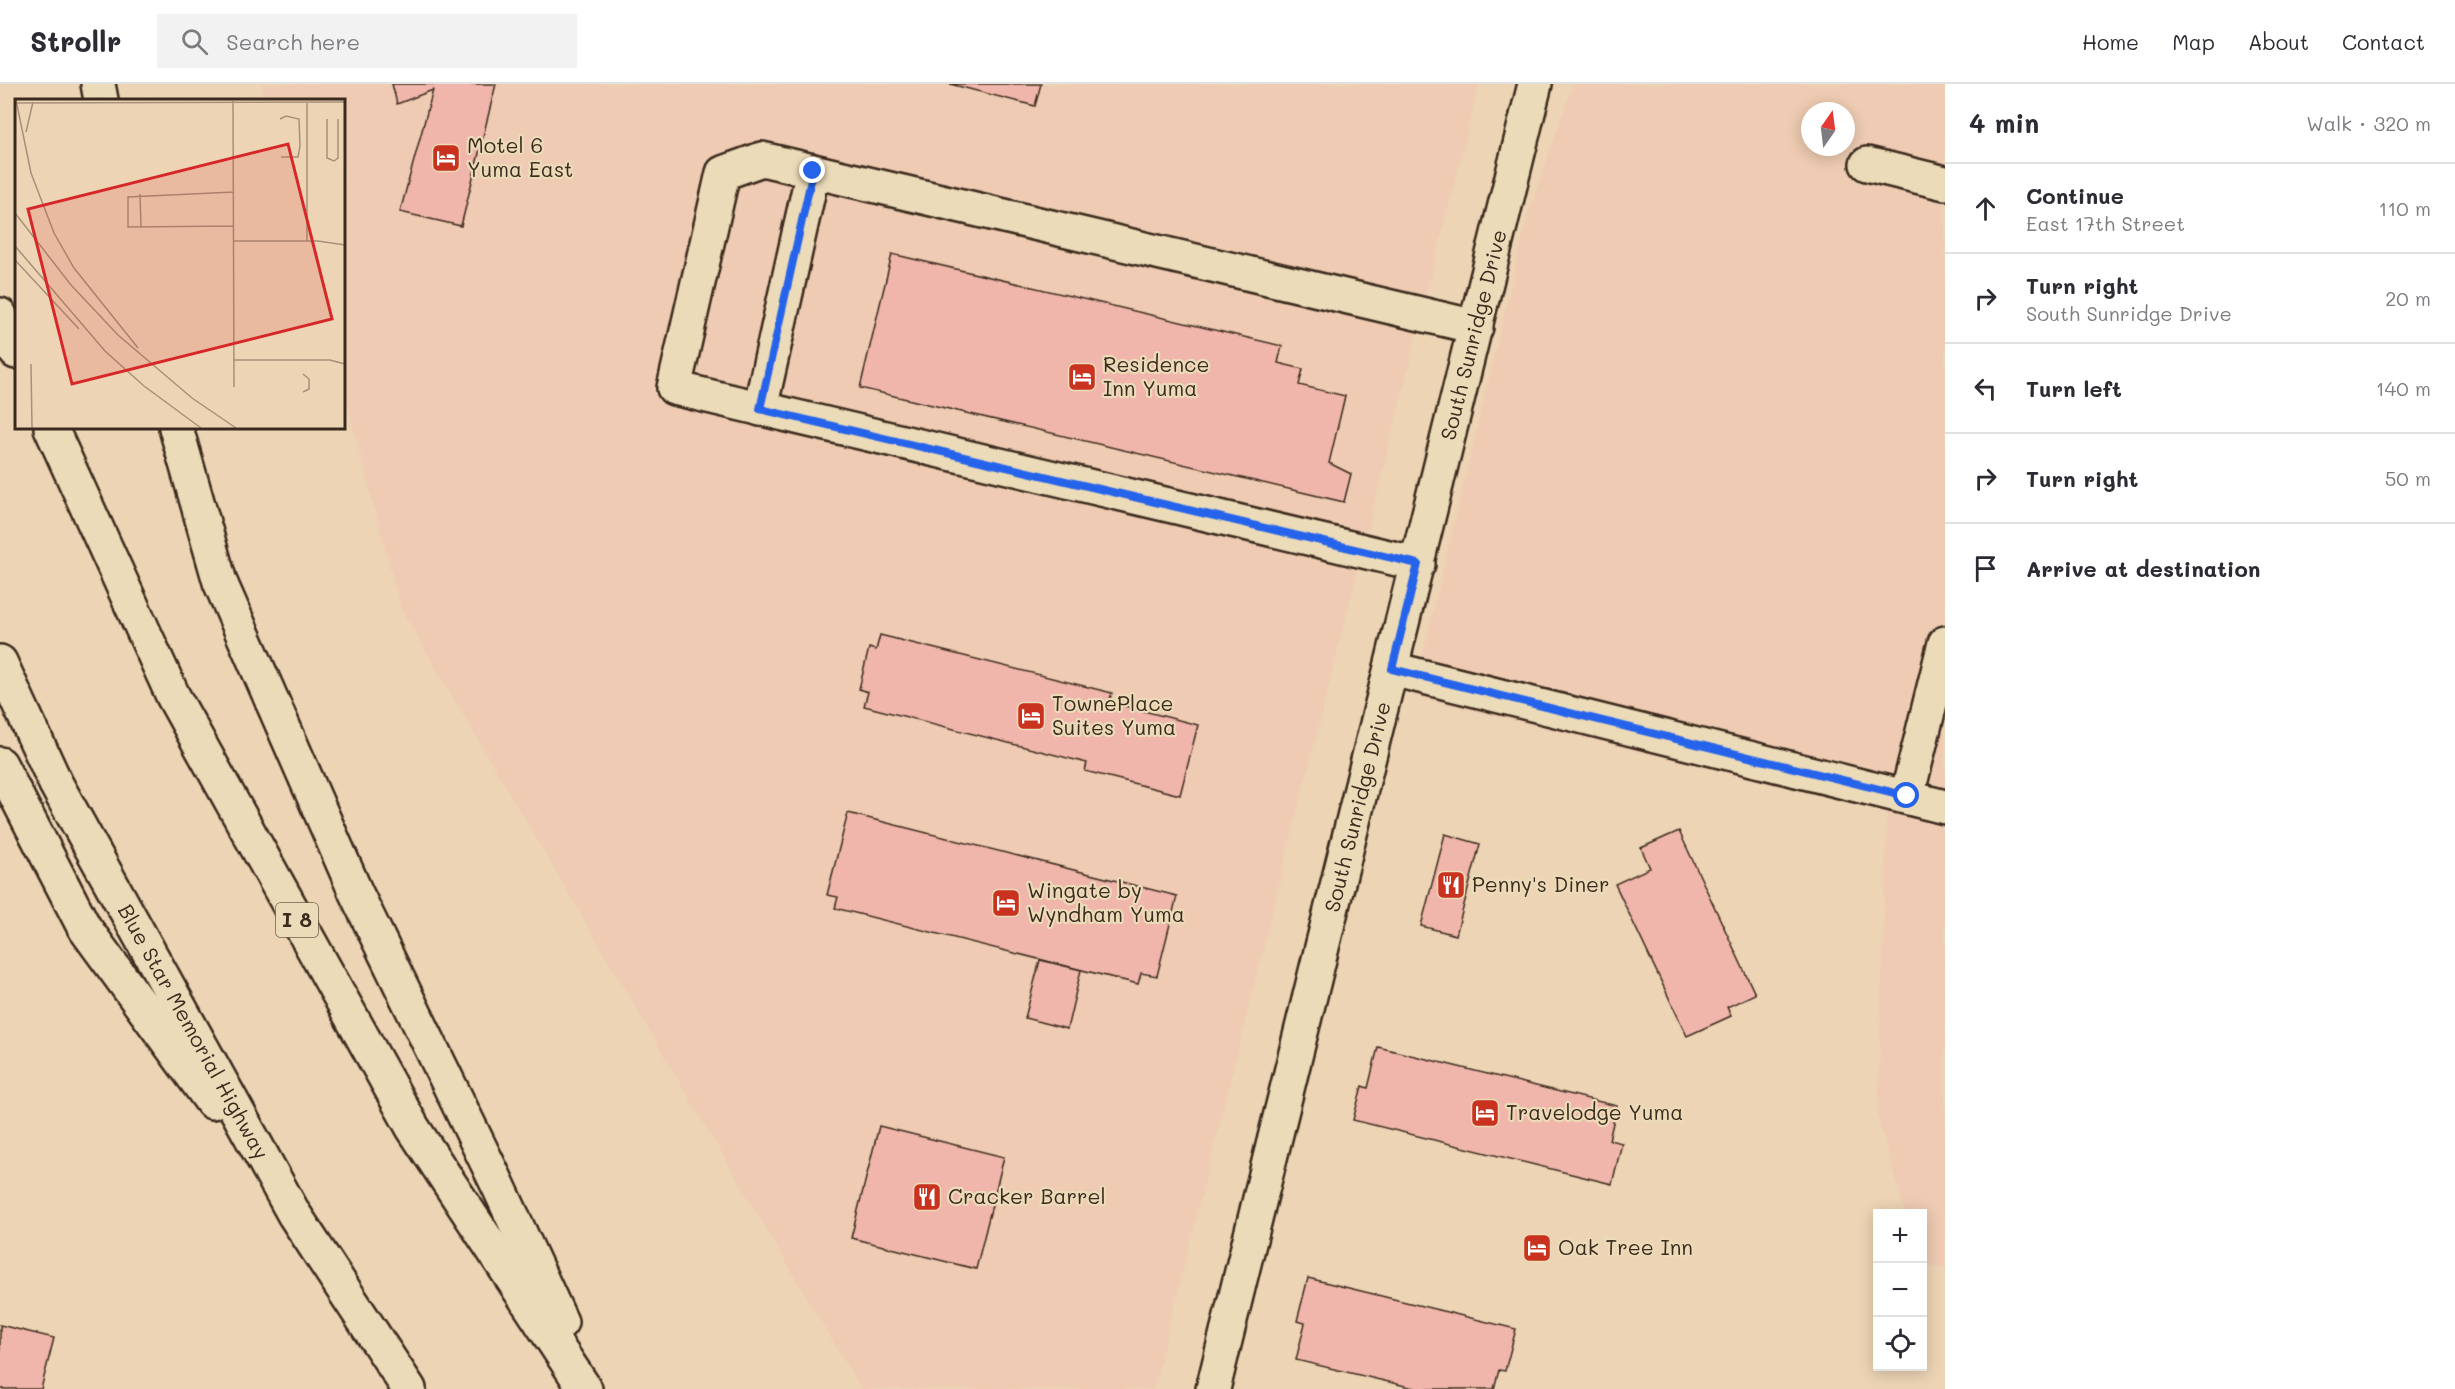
<!DOCTYPE html>
<html lang="en">
<head>
<meta charset="utf-8">
<style>
	body { margin:0; font-family:Mali,sans-serif; background:#f2f2f3; color:#2b2b33 }
	.controls { position:absolute; right:18px; bottom:18px; display:grid; overflow:hidden; border-radius:0px; box-shadow:0 3px 15px #0003 }
	.controls button { width:54px; height:54px; display:grid; place-items:center; padding:0; border:0; border-bottom:2px solid #e1e1e2; background:#fff; color:#2b2b33; font:30px sans-serif }
	.compass { position:absolute; left:1801px; top:18px; width:54px; height:54px; border-radius:50%; background:#fff; box-shadow:0 3px 15px #0003; rotate:14deg }
	.stop { position:absolute; width:18px; height:18px; margin:-14px; border:4px solid #2563eb; border-radius:50%; background:#fff }
	.stop.end { background:#2563eb; border-color:#fff; box-shadow:0 2px 6px #0008 }
	.list { margin:0; padding:0; list-style:none }
	h2 { display:flex; justify-content:space-between; align-items:center; height:78px; margin:0; padding:0 24px; font-size:26px }
	h2 small { font-size:20px; font-weight:400; color:#7c7c81 }
	.list li { display:grid; grid-template-columns:39px 1fr auto; gap:18px; align-items:center; box-sizing:border-box; height:90px; padding:0 24px; border-top:2px solid #e1e1e2 }
	.list b { display:block; font-size:22px; white-space:nowrap }
	.list p { margin:0; font-size:20px; white-space:nowrap; color:#7c7c81 }
	.list em { font-size:20px; font-style:normal; color:#7c7c81 }
	.icon { flex:none; width:33px; height:33px; fill:none; stroke:currentColor; stroke-width:2; stroke-linecap:round; stroke-linejoin:round }
	.map { position:relative; flex:none; width:1945px; height:1305px; overflow:hidden }
	header { display:flex; align-items:center; gap:36px; box-sizing:border-box; height:84px; padding:0 30px; background:#fff; border-bottom:2px solid #e1e1e2 }
	header strong { font-size:28px }
	nav { display:flex; gap:33px; margin-inline-start:auto; font-size:21px }
	.search { width:420px; height:54px; background:#f2f2f3; display:flex; align-items:center; gap:15px; box-sizing:border-box; padding:0 21px; border-radius:0px; color:#7c7c81; font-size:22px }
	main { display:flex }
	aside { flex:1; background:#fff }
	.map>svg:first-child { display:block }
	.built { fill:#eecbb2; fill-rule:evenodd }
	.building { fill:#f0b6ab; stroke:#3b2a1e; stroke-width:1.5 }
	.lines { fill:none; stroke-linecap:round; stroke-linejoin:round }
	.minor-casing { stroke:#3b2a1e; stroke-width:38 }
	.highway-casing { stroke:#3b2a1e; stroke-width:38 }
	.minor { stroke:#ecdbb8; stroke-width:33 }
	.highway { stroke:#ecdbb8; stroke-width:33 }
	.route { stroke:#2563eb; stroke-width:8 }
	.labels { text-anchor:middle; stroke-width:4.5; stroke-linejoin:round; paint-order:stroke }
	.shield { fill:#ecdbb8; stroke:#705f4c; stroke-width:1.5 }
	.shield-label { font-size:20px; font-weight:bold; fill:#3b2a1e }
	.poi-label { font-size:21px; fill:#3b2a1e; stroke:#ecdbb8; text-anchor:start }
	.street-label { font-size:21px; fill:#3b2a1e; stroke:#ecdbb8 }
	.inset-road { fill:none; stroke:#a69079; stroke-width:1.5 }
	.view { fill:#d62828; fill-opacity:0.15; stroke:#d62828; stroke-width:3 }
	.inset-edge { fill:none; stroke:#3b2a1e; stroke-width:3 }
</style>
</head>
<body>
<header>
<strong>Strollr</strong>
<div class="search"><svg class="icon" aria-label="search" viewBox="0 0 24 24"><circle cx="10" cy="10" r="6"/><path d="M15 15l6 6"/></svg>Search here</div>
<nav><a>Home</a><a>Map</a><a>About</a><a>Contact</a></nav>
</header>
<main>
<div class="map">
<svg width="1945" height="1305" viewBox="0 0 1945 1305">
	<rect width="100%" height="100%" fill="#edd4b5"/>
	<filter id="ink" filterUnits="userSpaceOnUse"><feTurbulence type="fractalNoise" baseFrequency=".0167" numOctaves="2"/><feDisplacementMap in="SourceGraphic" scale="12" xChannelSelector="R" yChannelSelector="G"/><feConvolveMatrix kernelMatrix="1 2 1 2 8 2 1 2 1" color-interpolation-filters="sRGB"/></filter>
	<g filter="url(#ink)">
		<!-- built -->
		<g class="built">
			<path d="M262,0h1217l-326,1305h-292l-460,-780 -57,-217v-292h-78z"/>
			<path d="M1573,0h372v1185l-22,-6 -1,-49 -17,-1 -27,-96 9,-305 -474,-116 114,-477zM1810,27h36v36h-36z"/>
		</g>
		<!-- building -->
		<g class="building">
			<path d="M392,0h104l-35,142 -61,-14 33,-122 -36,14z"/>
			<path d="M950,0h91l-6,22z"/>
			<path d="M892,170l390,92 -4,17 25,6 -4,16 46,11 -16,67 22,11 -7,28 -484,-114z"/>
			<path d="M880,551l232,58 -3,9 89,23 -18,70 -95,-24 2,-8 -223,-57 4,-14 -9,-3 10,-41 7,2z"/>
			<path d="M848,729l329,83 -20,80 -16,-3 -3,11 -303,-76 3,-11 -11,-2z"/>
			<path d="M1679,747l76,163 -28,13 4,9 -44,20 -72,-152 35,-16 -9,-20z"/>
			<path d="M1445,750l35,10 -24,91 -35,-9z"/>
			<path d="M1040,876l41,10 -14,59 -42,-11z"/>
			<path d="M1378,963l239,59 -8,34 13,3 -10,41 -259,-64 9,-34 6,2z"/>
			<path d="M879,1042l125,31 -28,112 -125,-31z"/>
			<path d="M1308,1194l208,51 -11,42 -6,-1 -5,19h-76l-122,-29 9,-37 -8,-2z"/>
			<path d="M0,1241l54,13 -13,51h-41z"/>
		</g>
		<g class="lines">
			<!-- minor casing -->
			<g class="minor-casing">
				<g id="minor">
					<path d="M1867,80l78,19"/>
					<path d="M760,325l53,-238"/>
					<path d="M1418,480l-744,-176 49,-215 39,-14 714,168"/>
					<path d="M1392,585l553,138"/>
					<path d="M1907,712l38,-153"/>
					<path d="M1213,1305l322,-1305"/>
				</g>
			</g>
			<!-- highway casing -->
			<g class="highway-casing">
				<g id="highway">
					<path d="M98,0l3,16"/>
					<path d="M0,231l16,37"/>
					<path d="M51,344l122,268 240,432 172,261"/>
					<path d="M176,344l44,154 136,311 142,292 63,137"/>
					<path d="M0,578l56,122 238,430 115,175"/>
					<path d="M0,680l84,163 128,175"/>
				</g>
			</g>
			<!-- minor -->
			<use href="#minor" class="minor"/>
			<!-- highway -->
			<use href="#highway" class="highway"/>
		</g>
	</g>
	<g class="lines" filter="url(#ink)">
		<!-- route -->
		<path class="route" d="M813,87l-53,238 658,155 -26,105 515,127"/>
	</g>
	<!-- icons -->
	<defs>
		<g id="hotel-square" transform="scale(1.5)"><rect x="-9" y="-9" width="18" height="18" rx="4" fill="#c8321e" stroke="#ecdbb8"/><path d="M-6-4.5h1.5V1H6V5H4.5V3h-9V5H-6ZM-4 0a1.8 1.8 0 1 1 3.6 0ZM.5 0V-2.5h3Q6-2.5 6 0Z" fill="#fff"/></g>
		<g id="restaurant-square" transform="scale(1.5)"><rect x="-9" y="-9" width="18" height="18" rx="4" fill="#c8321e" stroke="#ecdbb8"/><path d="M-5-6h1v4h1v-4h1v4h1v-4h1v5L-1.5 .5V6h-2V.5L-5-1ZM5-6V6H3V1.5H1.5Q1.5-4 5-6Z" fill="#fff"/></g>
	</defs>
	<g fill-rule="evenodd">
		<use href="#hotel-square" x="446" y="74"/>
		<use href="#hotel-square" x="1082" y="293"/>
		<use href="#hotel-square" x="1031" y="632"/>
		<use href="#restaurant-square" x="1451" y="801"/>
		<use href="#hotel-square" x="1006" y="819"/>
		<use href="#hotel-square" x="1485" y="1029"/>
		<use href="#restaurant-square" x="927" y="1113"/>
		<use href="#hotel-square" x="1537" y="1164"/>
	</g>
	<g class="labels">
		<!-- shield labels -->
		<rect class="shield" x="276" y="819" width="42" height="34" rx="4.5"/>
		<g class="shield-label">
			<text x="297" y="843">I 8</text>
		</g>
		<!-- poi labels -->
		<g class="poi-label">
			<text x="467" y="69">Motel 6<tspan x="467" dy="24">Yuma East</tspan></text>
			<text x="1103" y="288">Residence<tspan x="1103" dy="24">Inn Yuma</tspan></text>
			<text x="1052" y="627">TownePlace<tspan x="1052" dy="24">Suites Yuma</tspan></text>
			<text x="1472" y="808">Penny's Diner</text>
			<text x="1027" y="814">Wingate by<tspan x="1027" dy="24">Wyndham Yuma</tspan></text>
			<text x="1506" y="1036">Travelodge Yuma</text>
			<text x="948" y="1120">Cracker Barrel</text>
			<text x="1558" y="1171">Oak Tree Inn</text>
		</g>
		<!-- street labels -->
		<g class="street-label">
			<text transform="translate(1474 251) rotate(-76)" y="7">South Sunridge Drive</text>
			<text transform="translate(1358 723) rotate(-76)" y="7">South Sunridge Drive</text>
			<text transform="translate(193 948) rotate(61)" y="7">Blue Star Memorial Highway</text>
		</g>
	</g>
	<!-- overview -->
	<g transform="translate(15 15)">
		<rect width="330" height="330" fill="#edd4b5"/>
		<path class="inset-road" d="M1,1l15,73 23,60 20,35 64,80M218,2l1,286M292,3v139M0,4l330,-1M265,20l6,-3 13,3 1,27 -2,11h-17M312,20v39l7,3 4,-3v-39M11,33l7,-30M219,93l-106,5v30l106,-1M125,95l1,33M0,114l56,72 47,50 74,63 44,30M219,142h84l27,4M0,147l90,105 39,35 57,42M0,161l64,69M219,261h96l15,4M16,265l1,64M288,275l6,5v10l-6,3"/>
		<path class="view" d="M273,45l44,175 -260,65 -44,-175z"/>
		<rect width="330" height="330" class="inset-edge"/>
	</g>
</svg>
<div class="controls">
<button>+</button>
<button>−</button>
<button><svg class="icon" aria-label="locate" viewBox="0 0 24 24"><circle cx="12" cy="12" r="6"/><path d="M12 2v4M12 18v4M2 12h4M18 12h4"/></svg></button>
</div>
<svg class="compass" viewBox="-18 -18 36 36"><path d="M0-13l5 13h-10z" fill="#e53935"/><path d="M0 13l5-13h-10z" fill="#7c7c81"/></svg>
<div class="stop" style="left:1907px;top:712px"></div>
<div class="stop end" style="left:813px;top:87px"></div>
</div>
<aside>
<h2>4 min<small>Walk · 320 m</small></h2>
<ul class="list">
<li><svg class="icon" aria-label="ahead" viewBox="0 0 24 24"><path d="M12 20V5M6 11l6-6 6 6"/></svg><div><b>Continue</b><p>East 17th Street</p></div><em>110 m</em></li>
<li><svg class="icon" aria-label="right" viewBox="0 0 24 24"><path d="M7 20v-9h11M14 6l5 5-5 5"/></svg><div><b>Turn right</b><p>South Sunridge Drive</p></div><em>20 m</em></li>
<li><svg class="icon" aria-label="left" viewBox="0 0 24 24"><path d="M17 20v-9H6M10 6l-5 5 5 5"/></svg><div><b>Turn left</b></div><em>140 m</em></li>
<li><svg class="icon" aria-label="right" viewBox="0 0 24 24"><path d="M7 20v-9h11M14 6l5 5-5 5"/></svg><div><b>Turn right</b></div><em>50 m</em></li>
<li><svg class="icon" aria-label="arrive" viewBox="0 0 24 24"><path d="M6 21V4h12l-3 4 3 4H6"/></svg><div><b>Arrive at destination</b></div></li>
</ul>
</aside>
</main>
</body>
</html>
